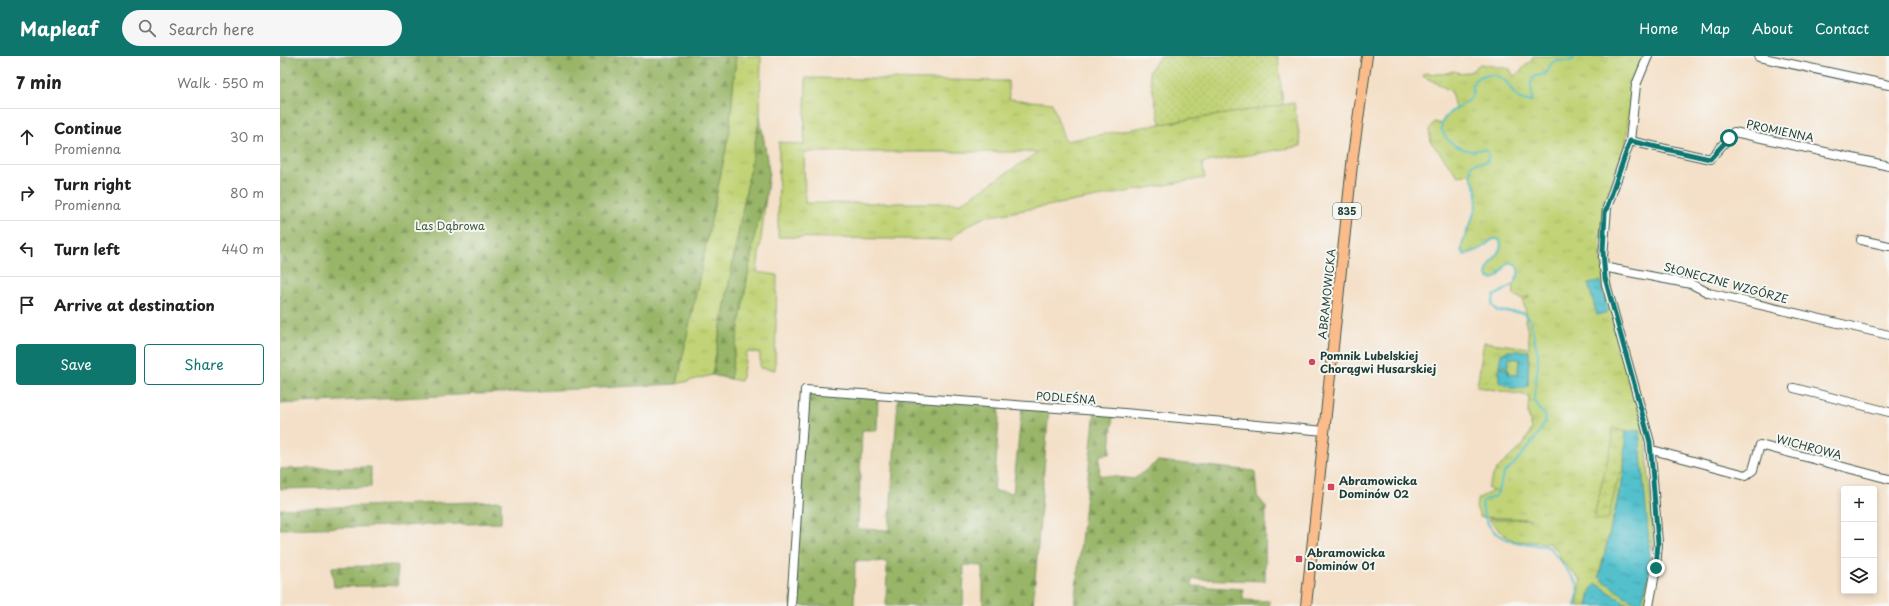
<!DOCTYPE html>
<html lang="en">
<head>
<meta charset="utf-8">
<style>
	body { margin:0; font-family:"Playpen Sans",sans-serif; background:#f6f6f6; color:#222 }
	.controls { position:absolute; right:12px; bottom:12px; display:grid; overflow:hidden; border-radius:4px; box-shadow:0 2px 6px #0003 }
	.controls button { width:36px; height:36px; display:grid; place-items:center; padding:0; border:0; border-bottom:1px solid #e0e0e0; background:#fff; color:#222; font:20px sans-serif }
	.stop { position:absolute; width:12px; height:12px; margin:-9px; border:3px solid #0f766e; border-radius:50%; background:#fff }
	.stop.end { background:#0f766e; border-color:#fff; box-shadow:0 1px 4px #0008 }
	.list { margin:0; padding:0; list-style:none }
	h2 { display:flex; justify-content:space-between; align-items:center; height:52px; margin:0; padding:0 16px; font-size:17px }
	h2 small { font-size:13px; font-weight:400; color:#767676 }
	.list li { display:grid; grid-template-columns:26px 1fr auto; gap:12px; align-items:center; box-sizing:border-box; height:56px; padding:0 16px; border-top:1px solid #e0e0e0 }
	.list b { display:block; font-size:15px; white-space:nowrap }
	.list p { margin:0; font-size:13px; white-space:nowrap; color:#767676 }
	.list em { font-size:13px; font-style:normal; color:#767676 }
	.actions { display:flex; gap:8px; padding:12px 16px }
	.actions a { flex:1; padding:9px 0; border:1px solid #0f766e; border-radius:4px; text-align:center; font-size:14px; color:#0f766e }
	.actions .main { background:#0f766e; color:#fff }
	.icon { flex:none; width:22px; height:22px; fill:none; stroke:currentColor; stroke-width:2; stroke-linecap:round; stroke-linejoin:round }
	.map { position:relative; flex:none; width:1609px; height:550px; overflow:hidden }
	header { display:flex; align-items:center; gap:24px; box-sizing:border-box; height:56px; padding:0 20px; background:#0f766e; color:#fff }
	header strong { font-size:19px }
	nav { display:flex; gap:22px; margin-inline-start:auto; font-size:14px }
	.search { width:280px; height:36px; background:#f6f6f6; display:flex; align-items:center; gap:10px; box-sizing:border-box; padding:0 14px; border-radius:22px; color:#767676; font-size:15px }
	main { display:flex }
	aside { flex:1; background:#fff }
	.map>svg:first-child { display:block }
	.grass { fill:url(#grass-tufts); stroke:#708855; fill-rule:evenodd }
	.forest { fill:url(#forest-firs); stroke:#5c794e }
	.wetland { fill:url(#wetland-marsh); stroke:#708855 }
	.garden { fill:url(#garden-dots); stroke:#708855 }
	.water { fill:url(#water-ripples); stroke:#397e80 }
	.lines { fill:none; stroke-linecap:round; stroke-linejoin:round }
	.stream { stroke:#53c0cc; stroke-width:2 }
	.minor-casing { stroke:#3f554a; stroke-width:10 }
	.major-casing { stroke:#3f554a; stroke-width:12 }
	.minor { stroke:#fff; stroke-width:8 }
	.major { stroke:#fabc8b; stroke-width:10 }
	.route { stroke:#0f766e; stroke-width:5 }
	.poi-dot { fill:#d1495b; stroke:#f6f6f2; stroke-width:1.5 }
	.labels { text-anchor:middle; stroke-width:4; stroke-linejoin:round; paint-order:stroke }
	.shield { fill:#f6f6f2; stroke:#60746d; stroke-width:1 }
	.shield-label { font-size:10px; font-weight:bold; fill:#1f3d34 }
	.street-label { font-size:11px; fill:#1f3d34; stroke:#f6f6f2 }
	.park-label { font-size:11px; fill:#3f5b41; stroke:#f6f6f2 }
	.poi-label { font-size:11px; font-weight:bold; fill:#1f3d34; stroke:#f6f6f2; text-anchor:start }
</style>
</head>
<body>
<header>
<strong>Mapleaf</strong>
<div class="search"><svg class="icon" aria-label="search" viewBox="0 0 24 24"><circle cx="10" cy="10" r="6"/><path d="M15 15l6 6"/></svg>Search here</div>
<nav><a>Home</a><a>Map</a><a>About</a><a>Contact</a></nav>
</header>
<main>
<aside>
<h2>7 min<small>Walk · 550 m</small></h2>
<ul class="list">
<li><svg class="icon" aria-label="ahead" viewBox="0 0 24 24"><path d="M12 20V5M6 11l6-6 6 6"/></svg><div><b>Continue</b><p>Promienna</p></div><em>30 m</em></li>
<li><svg class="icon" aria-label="right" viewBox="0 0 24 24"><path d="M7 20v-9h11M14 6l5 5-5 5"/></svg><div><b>Turn right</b><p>Promienna</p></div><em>80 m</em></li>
<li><svg class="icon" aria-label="left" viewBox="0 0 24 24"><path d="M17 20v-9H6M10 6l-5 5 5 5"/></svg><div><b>Turn left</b></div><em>440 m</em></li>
<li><svg class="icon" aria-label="arrive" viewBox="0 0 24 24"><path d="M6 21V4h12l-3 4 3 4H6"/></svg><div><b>Arrive at destination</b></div></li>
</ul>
<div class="actions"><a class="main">Save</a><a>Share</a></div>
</aside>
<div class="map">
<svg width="1609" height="550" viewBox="0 0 1609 550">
	<defs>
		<pattern id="grass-tufts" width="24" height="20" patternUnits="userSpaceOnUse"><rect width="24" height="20" fill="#c1d376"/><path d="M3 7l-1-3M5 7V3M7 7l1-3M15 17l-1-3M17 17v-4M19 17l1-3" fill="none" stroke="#a5b667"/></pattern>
		<pattern id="forest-firs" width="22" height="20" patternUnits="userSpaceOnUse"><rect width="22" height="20" fill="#98b567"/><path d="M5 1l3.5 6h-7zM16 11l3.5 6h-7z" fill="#7b9456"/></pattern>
		<pattern id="wetland-marsh" width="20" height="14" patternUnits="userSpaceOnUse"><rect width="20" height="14" fill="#c1d376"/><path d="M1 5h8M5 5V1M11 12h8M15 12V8" fill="none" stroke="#a5b667"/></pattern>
		<pattern id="garden-dots" width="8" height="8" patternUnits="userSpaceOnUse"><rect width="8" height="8" fill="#c1d376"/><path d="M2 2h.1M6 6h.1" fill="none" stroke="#a5b667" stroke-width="1.8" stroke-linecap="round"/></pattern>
		<pattern id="water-ripples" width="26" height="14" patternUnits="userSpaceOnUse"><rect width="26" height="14" fill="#53c0cc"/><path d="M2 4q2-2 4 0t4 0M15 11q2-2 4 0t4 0" fill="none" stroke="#449da6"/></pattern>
	</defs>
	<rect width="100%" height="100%" fill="#f6f6f2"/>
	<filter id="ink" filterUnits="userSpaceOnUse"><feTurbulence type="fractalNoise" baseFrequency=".025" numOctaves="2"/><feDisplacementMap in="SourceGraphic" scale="8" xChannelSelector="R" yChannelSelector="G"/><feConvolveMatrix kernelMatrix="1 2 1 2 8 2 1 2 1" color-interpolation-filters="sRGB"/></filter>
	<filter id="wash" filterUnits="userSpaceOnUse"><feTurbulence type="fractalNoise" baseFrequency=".012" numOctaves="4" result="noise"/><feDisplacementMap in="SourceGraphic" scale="16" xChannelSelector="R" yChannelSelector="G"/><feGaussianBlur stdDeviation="0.9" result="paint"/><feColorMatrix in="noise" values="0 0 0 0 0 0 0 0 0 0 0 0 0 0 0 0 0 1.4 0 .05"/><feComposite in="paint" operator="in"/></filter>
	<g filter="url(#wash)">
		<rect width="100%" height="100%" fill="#f4e0c8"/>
		<!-- grass -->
		<g class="grass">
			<path d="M456,0h25l-1,60 -48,259 -35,9 52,-250z"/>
			<path d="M1253,0h110l-10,27 -7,60 -23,64 -3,48 46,182 8,112 -5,-6 -25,-70 -25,103 42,28 8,-29 3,2 -6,29h-16l-33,-22 -6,5 -4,17h-10l4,-25 -20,-21 -4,-10 -8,-7 -34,-2 -11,-6 -16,-16h43l-51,-2 -4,-10 3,-9 14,-7 -6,-3 9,-18 28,-26 8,-15 -4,-16 1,-17 -52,-9 7,-45 45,6 -1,-17 -3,-11 2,-4 -4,-15 7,-5 -8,3 -8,-4c0,-3 -1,-7 0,-10 1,-8 9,-15 0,-22h-6l-12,15 -5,1 -5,-4c1,-13 18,-21 14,-35l-7,-1 -12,10 -17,6c-6,-8 3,-18 5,-26 4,-13 10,-27 7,-40 -1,-5 -5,-9 -6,-15l-12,2 -27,-34 -2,-12 5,-8 7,2 8,-11 6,-5 -4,-17 -28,-15 2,-3 17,1 12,-3 8,3 9,-3 9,-7 30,5 4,8 18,-17zM1249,296l-1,32 -2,4 -27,-20 9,1v5l10,1 1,-16 -10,-1 -9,8 1,-12z"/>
			<path d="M526,22l202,3 1,18 43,4 13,38 95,-17 134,-21 7,43 -99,17 3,15 -220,39c-13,6 -25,12 -34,23l-173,-3 1,-95 25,3zM524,96h233v1l-76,50h-156z"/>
			<path d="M486,141l-9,75 20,3 -2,95 -15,-2v-15l-13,-1 -6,29 -11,-2 26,-151z"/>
		</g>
		<!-- forest -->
		<g class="forest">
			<path d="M0,0h456l-7,78 -52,250 -397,20z"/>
			<path d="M480,60l9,55 -3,26 -10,31 -26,151 -18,-4z"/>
			<path d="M525,334l73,5 -1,35h-15l-4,99 31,1 9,-133 102,7 -6,87 19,2 9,-87 27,2 -16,198h-50v-40l-19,-1 -1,41h-77l1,-44 -32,-1 -1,45h-63z"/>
			<path d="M815,355l18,1 -3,42 -10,1 -1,20 35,4 24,-18 97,10 2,25 9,11 -1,74 -73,-2v7l51,3v11l26,1 1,5h-196z"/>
			<path d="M91,411v20l-91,2v-20z"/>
			<path d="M221,445v22l-221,6v-20z"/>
			<path d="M117,509l1,20 -64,2 -2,-20z"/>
		</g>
		<!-- wetland -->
		<path class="wetland" d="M1332,372l13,4 -1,41 -5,2 -11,44 -15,1 19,-78z"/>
		<!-- garden -->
		<path class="garden" d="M880,0h118l5,49 -123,19 -11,-52z"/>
		<!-- water -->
		<g class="water">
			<path d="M1320,225l8,31 -11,3 -9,-32z"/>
			<path d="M1227,295h22l-1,34 -2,3h-15l-12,-6v-14l9,1v5l10,1 1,-16 -10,-1 -1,9 -9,-1 2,-12z"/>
			<path d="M1359,374l11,124 -1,21 -8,29 -17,-8 -25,-19 25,-104 1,-41z"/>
			<path d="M1317,528l33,22h-43l4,-17z"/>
		</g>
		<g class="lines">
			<!-- stream -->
			<path class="stream" d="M1294,0l-1,4c-6,2 -15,-2 -20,2 -4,3 -4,8 -7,12 -4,1 -6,1 -10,2 -10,4 -2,16 -4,24l-3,1c-18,-2 -15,-13 -25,-21 -7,-6 -22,-7 -29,0 -5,4 0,12 -4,17 -8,11 -22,11 -30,27 1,16 16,25 31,27 3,0 8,-2 12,-2l5,4 -2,9 -12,1 -4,3c-3,12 6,19 6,30 0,20 -13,36 -16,54l3,5c6,-3 11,-3 16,-6 8,-3 9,-13 20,-9l1,7 -3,5 -11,18 1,8c12,4 13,-9 20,-15h6l3,3c7,17 -11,23 -23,30l-2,9 5,6 27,2 6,7 8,34v10l-4,35 6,11 6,6 -1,6 -7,13 -24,29 -10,9 -8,23 -11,4 -3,3c2,29 22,40 49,41 5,1 10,2 15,2l4,2 27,35 1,10 -3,13"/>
		</g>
	</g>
	<g filter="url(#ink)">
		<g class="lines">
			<!-- minor casing -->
			<g class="minor-casing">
				<g id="minor">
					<path d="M1368,0l-12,29 -6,56 -23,67 -4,49 3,27 44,158 8,101 -2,25 -7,38"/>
					<path d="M1479,1l130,28"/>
					<path d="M1350,85l80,18 24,-27 155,34"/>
					<path d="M1581,184l28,6"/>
					<path d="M1323,211l88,17 18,9 180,42"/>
					<path d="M1514,332l95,24"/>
					<path d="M1371,395h5l90,24 7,-5 7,-25 129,34"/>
					<path d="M511,550l14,-216 308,22 212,19"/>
				</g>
			</g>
			<!-- major casing -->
			<g class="major-casing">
				<path id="major" d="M1026,550l47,-451 14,-99"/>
			</g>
			<!-- minor -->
			<use href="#minor" class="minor"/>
			<!-- major -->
			<use href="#major" class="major"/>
		</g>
	</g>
	<g class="lines" filter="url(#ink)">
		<!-- route -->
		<path class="route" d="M1376,512l2,-25 -8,-101 -45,-164 -2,-27 2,-38 25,-72 80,18 19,-21"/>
	</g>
	<!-- markers -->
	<g class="poi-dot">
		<circle cx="1032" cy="306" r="4"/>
		<rect x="1047" y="427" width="8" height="8" rx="2"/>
		<rect x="1015" y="499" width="8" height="8" rx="2"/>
	</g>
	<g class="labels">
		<!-- shield labels -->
		<rect class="shield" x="1053" y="147" width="28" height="16" rx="3"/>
		<g class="shield-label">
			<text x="1067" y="159">835</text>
		</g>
		<!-- street labels -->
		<g class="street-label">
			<text transform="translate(1500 75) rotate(12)" y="4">PROMIENNA</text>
			<text transform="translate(1446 227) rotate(15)" y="4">SŁONECZNE WZGÓRZE</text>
			<text transform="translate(1047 238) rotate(-84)" y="4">ABRAMOWICKA</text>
			<text transform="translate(786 342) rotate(4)" y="4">PODLEŚNA</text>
			<text transform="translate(1529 391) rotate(15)" y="4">WICHROWA</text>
		</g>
		<!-- park labels -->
		<g class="park-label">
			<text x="170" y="174">Las Dąbrowa</text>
		</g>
		<!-- poi labels -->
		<g class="poi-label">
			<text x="1040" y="304">Pomnik Lubelskiej<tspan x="1040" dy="13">Chorągwi Husarskiej</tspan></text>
			<text x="1059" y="429">Abramowicka<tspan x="1059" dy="13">Dominów 02</tspan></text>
			<text x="1027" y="501">Abramowicka<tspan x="1027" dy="13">Dominów 01</tspan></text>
		</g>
	</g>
</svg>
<div class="controls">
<button>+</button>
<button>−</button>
<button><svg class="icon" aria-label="layers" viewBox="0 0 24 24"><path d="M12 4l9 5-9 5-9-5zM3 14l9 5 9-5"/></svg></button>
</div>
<div class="stop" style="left:1449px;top:82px"></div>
<div class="stop end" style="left:1376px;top:512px"></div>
</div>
</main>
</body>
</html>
